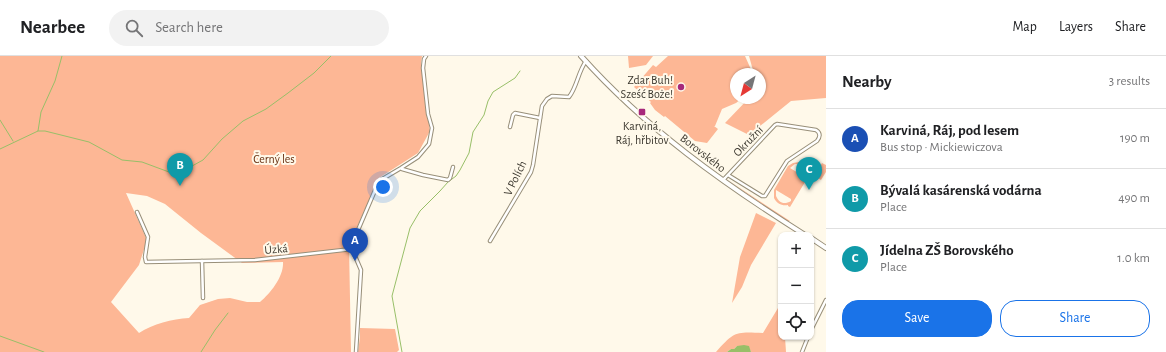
<!DOCTYPE html>
<html lang="en">
<head>
<meta charset="utf-8">
<style>
	body { margin:0; font-family:"Alegreya Sans",sans-serif; background:#f2f2f2; color:#202124 }
	.controls { position:absolute; right:12px; bottom:12px; display:grid; overflow:hidden; border-radius:8px; box-shadow:0 1px 3px #0004 }
	.controls button { width:36px; height:36px; display:grid; place-items:center; padding:0; border:0; border-bottom:1px solid #e0e0e0; background:#fff; color:#202124; font:20px sans-serif }
	.compass { position:absolute; left:730px; top:12px; width:36px; height:36px; border-radius:50%; background:#fff; box-shadow:0 1px 3px #0004; rotate:216deg }
	.you { position:absolute; left:383px; top:131px; width:14px; height:14px; margin:-10px; border:3px solid #fff; border-radius:50%; background:#1a73e8; box-shadow:0 0 0 6px #1a73e833 }
	.badge { display:grid; place-items:center; width:26px; height:26px; border-radius:50%; background:#1a73e8; color:#fff; font-size:13px; font-weight:700 }
	.pin { position:absolute; translate:-50% -33px; filter:drop-shadow(0 1px 2px #0008) }
	.pin::after { content:''; position:absolute; top:21px; width:14px; height:12px; background:inherit; clip-path:polygon(0 0,100% 0,50% 100%) }
	.list { margin:0; padding:0; list-style:none }
	h2 { display:flex; justify-content:space-between; align-items:center; height:52px; margin:0; padding:0 16px; font-size:17px }
	h2 small { font-size:13px; font-weight:400; color:#757577 }
	.list li { display:grid; grid-template-columns:26px 1fr auto; gap:12px; align-items:center; box-sizing:border-box; height:60px; padding:0 16px; border-top:1px solid #e0e0e0 }
	.list b { display:block; font-size:15px; white-space:nowrap }
	.list p { margin:0; font-size:13px; white-space:nowrap; color:#757577 }
	.list em { font-size:13px; font-style:normal; color:#757577 }
	.actions { display:flex; gap:8px; padding:12px 16px }
	.actions a { flex:1; padding:9px 0; border:1px solid #1a73e8; border-radius:16px; text-align:center; font-size:14px; color:#1a73e8 }
	.actions .main { background:#1a73e8; color:#fff }
	.icon { flex:none; width:22px; height:22px; fill:none; stroke:currentColor; stroke-width:2; stroke-linecap:round; stroke-linejoin:round }
	.map { position:relative; flex:none; width:826px; height:296px; overflow:hidden }
	header { display:flex; align-items:center; gap:24px; box-sizing:border-box; height:56px; padding:0 20px; background:#fff; border-bottom:1px solid #e0e0e0 }
	header strong { font-size:19px }
	nav { display:flex; gap:22px; margin-inline-start:auto; font-size:14px }
	.search { width:280px; height:36px; background:#f2f2f2; display:flex; align-items:center; gap:10px; box-sizing:border-box; padding:0 14px; border-radius:22px; color:#757577; font-size:15px }
	main { display:flex }
	aside { flex:1; background:#fff }
	.map>svg:first-child { display:block }
	.green { fill:#fdb795; fill-rule:evenodd }
	.water { fill:#98bf68 }
	.lines { fill:none; stroke-linecap:round; stroke-linejoin:round }
	.stream { stroke:#98bf68; stroke-width:1 }
	.street-casing { stroke:#988f79; stroke-width:4.5 }
	.secondary-casing { stroke:#988f79; stroke-width:6 }
	.street { stroke:#fff; stroke-width:2.5 }
	.secondary { stroke:#fff; stroke-width:4 }
	.poi-dot { fill:#a7297b; stroke:#fff9ea; stroke-width:1.5 }
	.labels { text-anchor:middle; stroke-width:4; stroke-linejoin:round; paint-order:stroke }
	.poi-label { font-size:12px; fill:#3d3930; stroke:#fff9ea; text-anchor:end }
	.street-label { font-size:12px; fill:#3d3930; stroke:#fff9ea }
	.park-label { font-size:12px; fill:#6a3213; stroke:#fff9ea }
</style>
</head>
<body>
<header>
<strong>Nearbee</strong>
<div class="search"><svg class="icon" aria-label="search" viewBox="0 0 24 24"><circle cx="10" cy="10" r="6"/><path d="M15 15l6 6"/></svg>Search here</div>
<nav><a>Map</a><a>Layers</a><a>Share</a></nav>
</header>
<main>
<div class="map">
<svg width="826" height="296" viewBox="0 0 826 296">
	<rect width="100%" height="100%" fill="#fff9ea"/>
	<!-- green -->
	<g class="green">
		<path d="M0,0h422l-1,7 9,68 -12,22 -39,25 -30,67 2,107h-351zM126,137l21,3 18,8 36,29 41,30 41,-1c1,14 -12,31 -23,40h-13l-17,-4 -12,1 -18,6 -11,13c-17,1 -36,6 -50,15l-28,-31 28,-37 8,-25z"/>
		<path d="M628,0h25l-7,9 -17,3z"/>
		<path d="M668,0h77l8,18h-17v24h6l-6,5 -14,6 -7,17h-1l4,3 -11,14 -12,-2 -30,-25 -1,1 -9,-7 -5,-7 1,-1 -17,-15 19,-22 3,2z"/>
		<path d="M749,0h77v42l-35,3 -42,34 -24,-12 24,-25h11v-24h-6z"/>
		<path d="M799,106l6,3 3,7 4,-7 2,2 -24,40 -2,-1v-1c-6,1 -11,-1 -14,-7v-8l14,-24 5,-3zM795,108c8,0 13,6 10,13l-15,-9zM776,134l15,9v2c-7,4 -12,2 -15,-5z"/>
		<path d="M822,107l4,2v7l-5,8 -7,-4z"/>
		<path d="M726,123l64,42h-4z"/>
		<path d="M756,157l20,10 -25,42 -9,22 -10,16 8,-46z"/>
		<path d="M781,247v34h4l1,15h-35l-3,-6h-11l-3,3h-3l-4,3h-11c19,-21 19,-20 47,-19z"/>
		<path d="M360,272l35,1 4,21 -2,2h-39l2,-15z"/>
	</g>
	<!-- water -->
	<path class="water" d="M744,289l5,1 2,6h-24l4,-3h3l3,-3z"/>
	<g class="lines">
		<!-- stream -->
		<g class="stream">
			<path d="M0,64l13,21"/>
			<path d="M38,75h7l44,11 33,18 20,2 27,10 14,-1 20,-11 19,-21 21,-18 23,-12 22,-16 26,-20 17,-17"/>
			<path d="M0,93l38,-18 3,-19 14,-31 7,-25"/>
			<path d="M0,280l44,16"/>
			<path d="M201,296l14,-22 13,-17"/>
			<path d="M402,296l-10,-56 18,-68 10,-17 20,-20 8,-9 8,-6 4,-6 9,-17 4,-21 11,-17 4,-14 5,-9 22,-14 5,-7"/>
		</g>
		<!-- street casing -->
		<g class="street-casing">
			<g id="street">
				<path d="M510,71l3,-12 2,-2 25,5"/>
				<path d="M402,113l21,6 25,5 2,-2 3,-11"/>
				<path d="M723,124l2,-2 50,-53 2,-1 39,6c5,3 4,7 1,11l-30,20 -22,35h-3l-34,-21"/>
				<path d="M137,156l11,25 -3,20 1,5 109,-2 97,-11"/>
				<path d="M490,185l41,-69 2,-7 9,-59 5,-7 5,-3 17,1c8,-10 9,-25 17,-36"/>
				<path d="M202,205l1,37"/>
				<path d="M811,274l15,-30"/>
				<path d="M356,296l5,-82 -9,-21v-5l27,-63 22,-13 17,-11 11,-13 3,-16 -4,-14 -5,-46 1,-9 2,-3"/>
				<path d="M802,296l6,-15"/>
			</g>
		</g>
		<!-- secondary casing -->
		<g class="secondary-casing">
			<g id="secondary">
				<path d="M581,0c64,72 143,128 224,179"/>
				<path d="M811,182l15,10"/>
			</g>
		</g>
		<!-- street -->
		<use href="#street" class="street"/>
		<!-- secondary -->
		<use href="#secondary" class="secondary"/>
	</g>
	<!-- markers -->
	<g class="poi-dot">
		<circle cx="681" cy="31" r="4"/>
		<rect x="638" y="52" width="8" height="8" rx="2"/>
	</g>
	<g class="labels">
		<!-- poi labels -->
		<g class="poi-label">
			<text x="673" y="28">Zdar Buh!<tspan x="673" dy="14">Sześć Boże!</tspan></text>
			<text x="642" y="74" text-anchor="middle">Karviná,<tspan x="642" dy="14">Ráj, hřbitov</tspan></text>
		</g>
		<!-- street labels -->
		<g class="street-label">
			<text transform="translate(748 85) rotate(-46)" y="4">Okružní</text>
			<text transform="translate(703 97) rotate(38)" y="4">Borovského</text>
			<text transform="translate(515 122) rotate(-64)" y="4">V Polích</text>
			<text transform="translate(276 193) rotate(-5)" y="4">Úzká</text>
		</g>
		<!-- park labels -->
		<g class="park-label">
			<text x="274" y="107">Černý les</text>
		</g>
	</g>
</svg>
<div class="controls">
<button>+</button>
<button>−</button>
<button><svg class="icon" aria-label="locate" viewBox="0 0 24 24"><circle cx="12" cy="12" r="6"/><path d="M12 2v4M12 18v4M2 12h4M18 12h4"/></svg></button>
</div>
<svg class="compass" viewBox="-18 -18 36 36"><path d="M0-13l5 13h-10z" fill="#e53935"/><path d="M0 13l5-13h-10z" fill="#757577"/></svg>
<div class="you"></div>
<div class="pin badge" style="left:355px;top:205px;background:#1a4fb4">A</div>
<div class="pin badge" style="left:180px;top:130px;background:#0f9aa8">B</div>
<div class="pin badge" style="left:809px;top:134px;background:#0f9aa8">C</div>
</div>
<aside>
<h2>Nearby<small>3 results</small></h2>
<ul class="list">
<li><span class="badge" style="background:#1a4fb4">A</span><div><b>Karviná, Ráj, pod lesem</b><p>Bus stop · Mickiewiczova</p></div><em>190 m</em></li>
<li><span class="badge" style="background:#0f9aa8">B</span><div><b>Bývalá kasárenská vodárna</b><p>Place</p></div><em>490 m</em></li>
<li><span class="badge" style="background:#0f9aa8">C</span><div><b>Jídelna ZŠ Borovského</b><p>Place</p></div><em>1.0 km</em></li>
</ul>
<div class="actions"><a class="main">Save</a><a>Share</a></div>
</aside>
</main>
</body>
</html>
